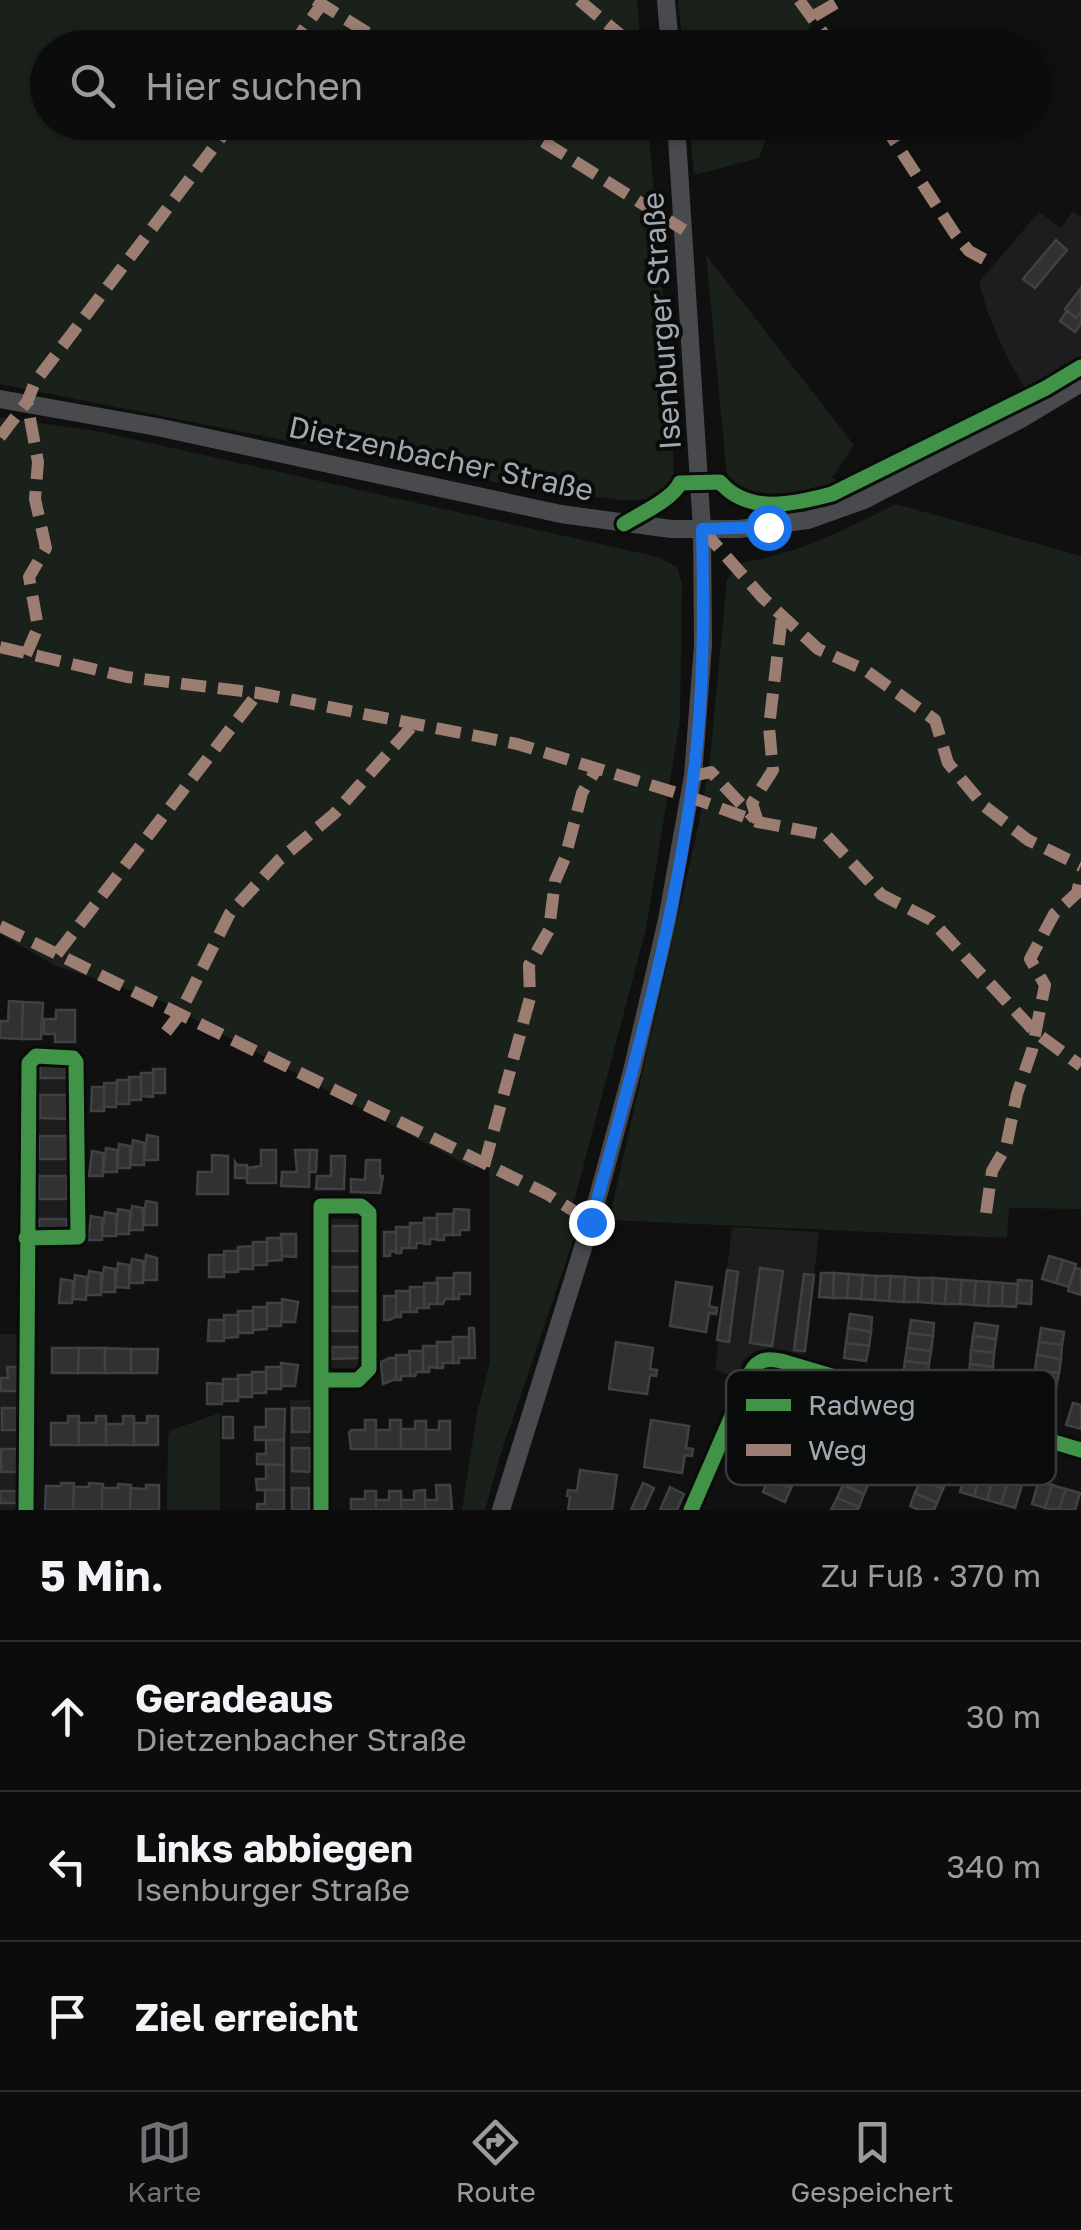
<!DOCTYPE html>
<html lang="de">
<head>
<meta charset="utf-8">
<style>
	body { margin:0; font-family:"Golos Text",sans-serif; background:#1a1a1a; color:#f1f3f6 }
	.stop { position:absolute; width:30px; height:30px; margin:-22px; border:8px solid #1a73e8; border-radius:50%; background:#fff }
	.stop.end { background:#1a73e8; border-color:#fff; box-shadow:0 2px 10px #0008 }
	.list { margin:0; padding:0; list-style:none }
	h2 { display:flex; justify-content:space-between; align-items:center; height:130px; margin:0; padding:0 40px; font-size:42px }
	h2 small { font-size:32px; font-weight:400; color:#9a9b9d }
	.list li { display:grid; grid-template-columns:65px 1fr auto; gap:30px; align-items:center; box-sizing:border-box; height:150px; padding:0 40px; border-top:2px solid #2c2c2d }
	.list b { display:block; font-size:38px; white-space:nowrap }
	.list p { margin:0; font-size:32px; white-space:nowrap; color:#9a9b9d }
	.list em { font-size:32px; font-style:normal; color:#9a9b9d }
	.icon { flex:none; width:55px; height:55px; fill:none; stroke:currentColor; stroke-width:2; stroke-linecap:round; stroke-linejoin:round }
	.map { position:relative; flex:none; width:1081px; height:1510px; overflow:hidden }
	.search { position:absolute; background:#0c0c0c; box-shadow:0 2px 8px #0004; left:30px; right:30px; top:30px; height:110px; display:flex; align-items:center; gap:25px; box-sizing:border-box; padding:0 35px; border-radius:55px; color:#9a9b9d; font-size:38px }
	.sheet { height:580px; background:#0c0c0c }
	nav { display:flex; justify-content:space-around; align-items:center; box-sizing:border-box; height:140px; border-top:2px solid #2c2c2d; background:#0c0c0c; font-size:28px; color:#9a9b9d }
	nav a { display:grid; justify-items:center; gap:5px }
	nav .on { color:#6f7378 }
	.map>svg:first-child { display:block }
	.built { fill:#1d1d1e }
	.green { fill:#1a201a }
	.building { fill:#303133; stroke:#404143; stroke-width:2.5 }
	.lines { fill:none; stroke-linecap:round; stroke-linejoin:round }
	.minor { stroke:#444649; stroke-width:12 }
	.secondary { stroke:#484a4d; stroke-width:18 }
	.quiet { stroke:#9b7d72; stroke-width:12; stroke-dasharray:25 12; stroke-linecap:butt }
	.cycleway-casing { stroke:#0a0b0b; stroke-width:21 }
	.cycleway { stroke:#419447; stroke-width:15 }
	.route { stroke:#1a73e8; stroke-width:12 }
	.labels { text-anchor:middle; stroke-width:8; stroke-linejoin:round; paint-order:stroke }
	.street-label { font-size:30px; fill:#a2a8b0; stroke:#0a0b0b }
	.key { fill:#0a0b0b; stroke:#383a3d; stroke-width:2.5 }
	.key-label { font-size:28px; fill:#a2a8b0 }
</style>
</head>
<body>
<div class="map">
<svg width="1081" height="1510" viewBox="0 0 1081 1510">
	<rect width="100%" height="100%" fill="#101010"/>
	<!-- built -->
	<g class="built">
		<path d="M1073,211l8,6v146l-54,28 -18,-30 -20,-45 -10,-34 60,-70 22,16z"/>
		<path d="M35,1061h36l-1,173 -36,-1z"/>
		<path d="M328,1219h34l1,149h-33z"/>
		<path d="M732,1227l87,5 -14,123 -33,-7 -17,3 -11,9 -8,17 -21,-7z"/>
		<path d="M0,1334h21l-1,176h-20z"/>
		<rect x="290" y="1400" width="21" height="110"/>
	</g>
	<!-- green -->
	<g class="green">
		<path d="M0,0h637l4,47 -593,1v74l600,1 24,279 2,89 -20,8 -32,1 -97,-12 -525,-104z"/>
		<path d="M678,0h150l-10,6 -16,42 -119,-1z"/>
		<path d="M689,123v-1l83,1 -13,35 -65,17z"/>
		<path d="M706,255l148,190 -22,33 9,4c-22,18 -74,25 -100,12 -8,-4 -9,-12 -14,-17z"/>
		<path d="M0,417l101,15 557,125 19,10 5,17 -2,135 -34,210 -75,284 8,10 -79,233 -15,54h-23l15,-97 13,-51 -1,-200 -17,6 -315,-169 -101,-33 -56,-32z"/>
		<path d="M896,504l185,52v653l-72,-1 -2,30 -398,-18 90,-397 11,-65 17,-178 13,-17c55,-8 107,-34 156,-59z"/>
		<path d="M220,1413v97h-53l1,-75 3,-5z"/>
	</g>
	<!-- building -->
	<g class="building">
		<path d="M1056,240l11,10 -32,38 -12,-9z"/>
		<path d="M1081,288v24l-5,6 -11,-9z"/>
		<path d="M1067,311l9,7 5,-6v12l-6,8 -15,-11z"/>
		<path d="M9,1001l14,1 -1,37 -22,-1v-17h8z"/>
		<path d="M23,1002l20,1 -2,36h-19z"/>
		<path d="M56,1010h19v32h-20v-8h-11v-15h12z"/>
		<rect x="40" y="1066" width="27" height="12"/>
		<rect x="153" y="1069" width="12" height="24"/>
		<path d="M141,1073h12v24l-12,-1z"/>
		<rect x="129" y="1077" width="12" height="23"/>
		<path d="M117,1080h12v24h-13z"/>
		<path d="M104,1083h13l-1,24h-12z"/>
		<path d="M92,1087h12v24h-13z"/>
		<path d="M40,1095h28v24l-28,-1z"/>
		<path d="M147,1135l11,2v23h-14z"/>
		<rect x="39" y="1136" width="28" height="23"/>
		<path d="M133,1140l11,3v22h-14z"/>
		<path d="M119,1144l11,2v22h-13z"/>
		<path d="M106,1148l11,2v22h-14z"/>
		<path d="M261,1150h15v33h-29v-15l14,-2z"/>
		<path d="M295,1150h15l-1,37 -28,-1 1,-14h15z"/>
		<path d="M310,1150h7l-1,22h-7z"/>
		<path d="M92,1151l11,2v23h-14z"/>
		<path d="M212,1155l16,1v38h-31l1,-22h14z"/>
		<path d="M331,1156h14l-1,33h-28l1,-13h14z"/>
		<path d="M366,1160h14v16h3l-3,17 -29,-1v-13l14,1z"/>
		<path d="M235,1162l2,3h10v13h-12z"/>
		<rect x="39" y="1176" width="28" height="23"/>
		<path d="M146,1201l11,2v22h-14z"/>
		<path d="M132,1206l11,2v22h-14z"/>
		<path d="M118,1209l12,2 -1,23h-13z"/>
		<path d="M454,1209l15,1v20h-9v5h-7z"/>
		<path d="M105,1212l11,2v22h-14z"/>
		<path d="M437,1214h16v21h-9v5h-7z"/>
		<path d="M91,1216l11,2v22h-14z"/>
		<path d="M424,1218h13v21h-7v5h-6z"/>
		<path d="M39,1219h28l-1,13 -27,-1z"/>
		<path d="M410,1223h14v20h-7l-1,5h-7z"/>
		<rect x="331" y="1226" width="30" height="25"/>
		<path d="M396,1227h14l-1,21h-7l-1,5h-5z"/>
		<path d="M384,1232h12v20l-6,-1v5h-6z"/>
		<path d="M281,1234h15v23l-15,-1z"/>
		<path d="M267,1238h14l1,22 -15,1z"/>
		<rect x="253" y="1242" width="14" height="23"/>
		<path d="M253,1246v23h-15v-22z"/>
		<rect x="224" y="1251" width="14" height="21"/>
		<path d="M146,1255l11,3v22h-14z"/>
		<rect x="209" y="1255" width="15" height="22"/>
		<path d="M1049,1256l14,4 -7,23 -14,-4z"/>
		<path d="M132,1259l11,2v22h-14z"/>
		<path d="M1063,1260l13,4 -7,23 -13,-4z"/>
		<path d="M118,1263l11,2v23l-14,-1z"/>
		<path d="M104,1267l11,2v23h-14z"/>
		<path d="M331,1267h30l-1,24h-29z"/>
		<path d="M760,1268l23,3 -11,75 -22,-3z"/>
		<path d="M1075,1268l6,1v26l-13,-4z"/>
		<path d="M727,1270l11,2 -9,70 -12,-2z"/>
		<path d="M89,1271l12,2v22h-15z"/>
		<path d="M454,1273h16v21h-11v5h-6z"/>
		<path d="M821,1273h13l-1,25 -14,-1z"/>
		<path d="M834,1273l15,1 -2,24h-14z"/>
		<path d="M804,1274l10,1 -9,76 -11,-1z"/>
		<path d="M849,1274l14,1 -2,24 -14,-1z"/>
		<path d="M75,1275l12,2 -1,23 -13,-1z"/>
		<path d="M863,1275l13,1 -1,24 -14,-1z"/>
		<path d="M876,1276h15l-2,25 -14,-1z"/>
		<path d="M891,1276l14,1 -1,25 -15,-1z"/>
		<path d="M905,1277l14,1 -1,24h-14z"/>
		<path d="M437,1278h17l-1,21h-8l-2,5h-6z"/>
		<path d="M919,1278h14l-1,25 -14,-1z"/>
		<path d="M933,1278l14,1 -2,25 -13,-1z"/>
		<path d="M61,1279l12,2 -1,22h-13z"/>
		<path d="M947,1279l15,1 -2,24h-15z"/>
		<path d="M962,1280l14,1 -2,24 -14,-1z"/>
		<path d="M1018,1280l14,1 -1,23 -15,-1z"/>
		<path d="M976,1281l14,1 -2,24 -14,-1z"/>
		<path d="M676,1282l36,5 -3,19 8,2 -1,6 -7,-1 -3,19 -36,-6z"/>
		<path d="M990,1282l13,1 -1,23h-14z"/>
		<path d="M424,1283h14l-1,21h-8v4h-5z"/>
		<path d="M1003,1283l15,1 -2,23 -14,-1z"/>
		<path d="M410,1287h14v21h-7v4h-7z"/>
		<path d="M396,1291h14v21h-9v5h-5z"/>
		<path d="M384,1296h12v20l-6,4h-6z"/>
		<path d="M282,1299l16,3 -3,20h-13z"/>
		<path d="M267,1303h15l-1,23h-14z"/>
		<path d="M253,1307h14v22l-14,1z"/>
		<rect x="331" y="1307" width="29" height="24"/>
		<rect x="238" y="1311" width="15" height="22"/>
		<path d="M850,1314l22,3 -1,15 -23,-4z"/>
		<path d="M224,1315h14v22l-14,1z"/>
		<path d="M209,1320h15v21h-16z"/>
		<path d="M911,1320l23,3 -1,13 -24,-3z"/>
		<path d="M975,1323l23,3 -2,13 -23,-3z"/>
		<path d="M469,1328h5l1,30h-6z"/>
		<path d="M848,1328l23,4 -2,14 -23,-3z"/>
		<path d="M1041,1328l23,4 -2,13 -23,-3z"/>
		<path d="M909,1333l24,3 -2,15 -24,-3z"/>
		<path d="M973,1336l23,3 -2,14 -23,-3z"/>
		<path d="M453,1337h16v21h-10v5h-6z"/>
		<path d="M437,1342h16v21h-10v5h-6z"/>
		<path d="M616,1342l37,6 -3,21 7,1 -1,6 -6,-1 -3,19 -38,-5z"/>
		<path d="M1039,1342l23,3 -1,14 -24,-4z"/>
		<path d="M846,1343l23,3 -3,15 -22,-3z"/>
		<path d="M423,1346h14v22l-8,-1v5h-6z"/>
		<path d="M331,1347h29v11l-28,1z"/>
		<path d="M52,1348h27l-1,25h-26z"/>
		<path d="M79,1348h26v25h-27z"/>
		<path d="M105,1348l26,1v24h-26z"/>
		<path d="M907,1348l24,3 -2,13 -24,-3z"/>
		<path d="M131,1349h27l-1,24h-26z"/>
		<path d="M971,1350l23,3 -1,14 -23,-3z"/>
		<path d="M409,1351h14v21h-6l-2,4h-5z"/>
		<path d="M396,1355h14v21h-9v4h-5z"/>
		<path d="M1037,1355l24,4 -2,14 -24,-3z"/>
		<path d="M389,1358h7v21l-13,5 -2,-22z"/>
		<path d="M905,1361l24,3 -2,15 -24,-3z"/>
		<path d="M281,1363l17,2 -3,21h-14z"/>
		<path d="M970,1364l23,3 -2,15 -23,-3z"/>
		<path d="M7,1367h13v24h-19l-1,-13h8z"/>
		<rect x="266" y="1367" width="15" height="22"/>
		<path d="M1035,1370l24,3 -3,14 -23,-3z"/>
		<rect x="252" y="1372" width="14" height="21"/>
		<rect x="238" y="1375" width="14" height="22"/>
		<path d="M223,1379h15v22h-16z"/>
		<path d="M207,1383l16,1 -1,20h-15z"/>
		<path d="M1073,1403l8,2v24l-15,-4z"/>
		<rect x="2" y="1408" width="16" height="22"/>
		<rect x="292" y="1408" width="18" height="24"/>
		<path d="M266,1409h19l-1,31h-29v-13h11z"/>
		<path d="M68,1416h11v29h-28v-22h17z"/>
		<path d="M96,1416h10v29h-27v-22h17z"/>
		<path d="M123,1416h11v29h-28v-21h17z"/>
		<path d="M147,1416h11v29h-24v-22h13z"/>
		<rect x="223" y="1417" width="10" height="21"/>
		<path d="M365,1420h11v29h-25l-2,-16 2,-3h14z"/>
		<path d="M390,1420h11v29h-25v-19h14z"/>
		<path d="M651,1420l38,6 -3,22 7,1 -1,7 -7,-1 -3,18 -38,-6z"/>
		<path d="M415,1421h11v28h-25v-20h14z"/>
		<path d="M439,1421h11v28h-24v-19h13z"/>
		<path d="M266,1440h18v25l-27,-1v-10h9z"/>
		<path d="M292,1448h18v24l-18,-1z"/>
		<rect x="1" y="1449" width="16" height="23"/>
		<path d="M266,1465h18v25h-27l-1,-11h10z"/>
		<path d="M774,1466l22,10 -5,12 -23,-9z"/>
		<path d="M927,1467l22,9 -6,13 -22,-9z"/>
		<path d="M967,1469l14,4 -7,23 -14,-4z"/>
		<path d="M580,1470l37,5 -5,35h-44l2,-13 -3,-1 1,-6 9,1z"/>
		<path d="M848,1472l22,9 -6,13 -21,-9z"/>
		<path d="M981,1473l13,4 -7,23 -13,-4z"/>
		<path d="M994,1477l14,4 -7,23 -14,-4z"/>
		<path d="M768,1479l23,9 -6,14 -22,-10z"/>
		<path d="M921,1480l22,9 -6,14 -22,-10z"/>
		<path d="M1039,1480l13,5 -7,23 -13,-4z"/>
		<path d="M1008,1481l14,4 -7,23 -14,-4z"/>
		<path d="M61,1483h13l-1,27h-28l1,-24h15z"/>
		<path d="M89,1483l14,1 -1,26h-29l1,-23h15z"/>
		<path d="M643,1483l11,5 -10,22h-13z"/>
		<path d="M118,1484l13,1 -1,25h-28v-22h16z"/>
		<path d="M146,1485h13v25h-29l1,-22 15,1z"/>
		<path d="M436,1485h14l2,24 -27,1v-10h12z"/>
		<path d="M843,1485l21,9 -5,13 -22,-9z"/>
		<path d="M1052,1485l14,4 -7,21 -14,-2z"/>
		<path d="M670,1487l14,7 -7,16h-17z"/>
		<rect x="292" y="1488" width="17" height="22"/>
		<path d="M1066,1489l14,4 -5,17h-16z"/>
		<path d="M265,1490h19v20h-27v-6h8z"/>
		<path d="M425,1490v20h-24v-10h13v-9z"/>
		<rect x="0" y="1491" width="17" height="12"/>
		<path d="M365,1491h11v19h-25v-11h14z"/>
		<path d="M389,1491h12v19h-25v-10h13z"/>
		<path d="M915,1493l22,10 -3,7h-15l-9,-4z"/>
		<path d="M837,1498l22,9 -2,3h-26z"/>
	</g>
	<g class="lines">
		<!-- minor -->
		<g class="minor">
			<path d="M321,1380h37l11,-11v-156l-8,-7h-40v304"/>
			<path d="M26,1510l3,-447 7,-7 37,2 3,4 2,175 -52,1"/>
			<path d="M691,1510l60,-138c7,-13 17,-14 30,-11l300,89"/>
		</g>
		<!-- secondary -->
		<g class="secondary">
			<path d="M666,0l4,48"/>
			<path d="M0,399l157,28 404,87 110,15h68l69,-9 56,-20 157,-81 60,-36"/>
			<path d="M501,1510l90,-288 41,-151 35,-151 26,-144 10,-131 -1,-116 -26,-407"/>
		</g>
		<!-- quiet -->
		<g class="quiet">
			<path d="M315,0l77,48"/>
			<path d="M579,0l57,48"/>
			<path d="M799,0l35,48"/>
			<path d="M814,16l27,-16"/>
			<path d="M290,48l32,-44"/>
			<path d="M512,122l172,108"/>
			<path d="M882,122l73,112 14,17 20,11"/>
			<path d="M0,437l27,-35 8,-20 198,-260"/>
			<path d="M702,529l60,68 56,52 47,21 70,50 13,43 35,42 45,35 53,26"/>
			<path d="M0,647l127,30 131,16 259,51 173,53 68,25 68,13 56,60 49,25 104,112 46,34"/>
			<path d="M26,655l12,-28 -9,-50 17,-29 -11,-49 3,-37 -11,-60"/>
			<path d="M693,776l18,-4 44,47"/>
			<path d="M758,822l-6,-19 21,-33 -4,-43 13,-111"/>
			<path d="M0,926l547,268 44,28"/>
			<path d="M57,954l201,-261"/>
			<path d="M166,1032l13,-17 51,-102 49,-53 55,-46 80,-90"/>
			<path d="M484,1166l46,-168 -1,-33 20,-35 6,-49 10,-23 17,-65 14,-23"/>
			<path d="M986,1213l6,-42 14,-24 11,-53 15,-44 13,-65 -15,-26 24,-45 23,-21 4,-19"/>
		</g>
		<!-- cycleway casing -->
		<g class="cycleway-casing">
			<g id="cycleway">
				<path d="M624,524c16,-10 49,-25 56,-41l40,-1c28,33 75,22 112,12l214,-106 35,-21"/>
				<path d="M321,1380h37l11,-11v-156l-8,-7h-40v304"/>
				<path d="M26,1510l3,-447 7,-7 37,2 3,4 2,175 -52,1"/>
				<path d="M691,1510l60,-138c7,-13 17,-14 30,-11l300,89"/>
			</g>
		</g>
		<!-- cycleway -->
		<use href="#cycleway" class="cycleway"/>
	</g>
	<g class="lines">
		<!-- route -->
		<path class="route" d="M591,1222c40,-145 83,-293 102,-443 11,-83 11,-167 9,-250l66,-2"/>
	</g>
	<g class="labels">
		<!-- street labels -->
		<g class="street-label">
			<text transform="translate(662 321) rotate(-94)" y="10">Isenburger Straße</text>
			<text transform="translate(441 459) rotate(12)" y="10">Dietzenbacher Straße</text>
		</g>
	</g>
	<!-- legend -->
	<rect x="726" y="1370" width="330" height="115" rx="15" class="key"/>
	<rect x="746" y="1399" width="45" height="12" fill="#419447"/>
	<rect x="746" y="1444" width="45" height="12" fill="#9b7d72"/>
	<g class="key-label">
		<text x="808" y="1415">Radweg</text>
		<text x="808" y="1460">Weg</text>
	</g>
</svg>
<div class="stop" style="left:768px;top:527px"></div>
<div class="stop end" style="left:591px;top:1222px"></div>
<div class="search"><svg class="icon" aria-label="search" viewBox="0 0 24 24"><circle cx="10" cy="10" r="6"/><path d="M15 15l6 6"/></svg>Hier suchen</div>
</div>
<section class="sheet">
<h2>5 Min.<small>Zu Fuß · 370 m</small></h2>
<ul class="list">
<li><svg class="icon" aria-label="ahead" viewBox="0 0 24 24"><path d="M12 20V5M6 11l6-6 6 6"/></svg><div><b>Geradeaus</b><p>Dietzenbacher Straße</p></div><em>30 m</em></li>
<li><svg class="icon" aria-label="left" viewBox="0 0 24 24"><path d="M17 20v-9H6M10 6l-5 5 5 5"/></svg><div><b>Links abbiegen</b><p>Isenburger Straße</p></div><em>340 m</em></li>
<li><svg class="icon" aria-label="arrive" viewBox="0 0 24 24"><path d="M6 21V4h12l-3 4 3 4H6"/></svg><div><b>Ziel erreicht</b></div></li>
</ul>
</section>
<nav>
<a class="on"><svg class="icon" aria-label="map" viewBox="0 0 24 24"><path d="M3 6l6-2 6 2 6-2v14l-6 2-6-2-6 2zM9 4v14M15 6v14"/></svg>Karte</a>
<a><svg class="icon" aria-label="directions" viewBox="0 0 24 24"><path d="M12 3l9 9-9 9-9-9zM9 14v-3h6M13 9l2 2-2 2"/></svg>Route</a>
<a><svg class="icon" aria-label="saved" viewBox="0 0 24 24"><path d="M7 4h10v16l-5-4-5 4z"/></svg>Gespeichert</a>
</nav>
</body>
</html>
